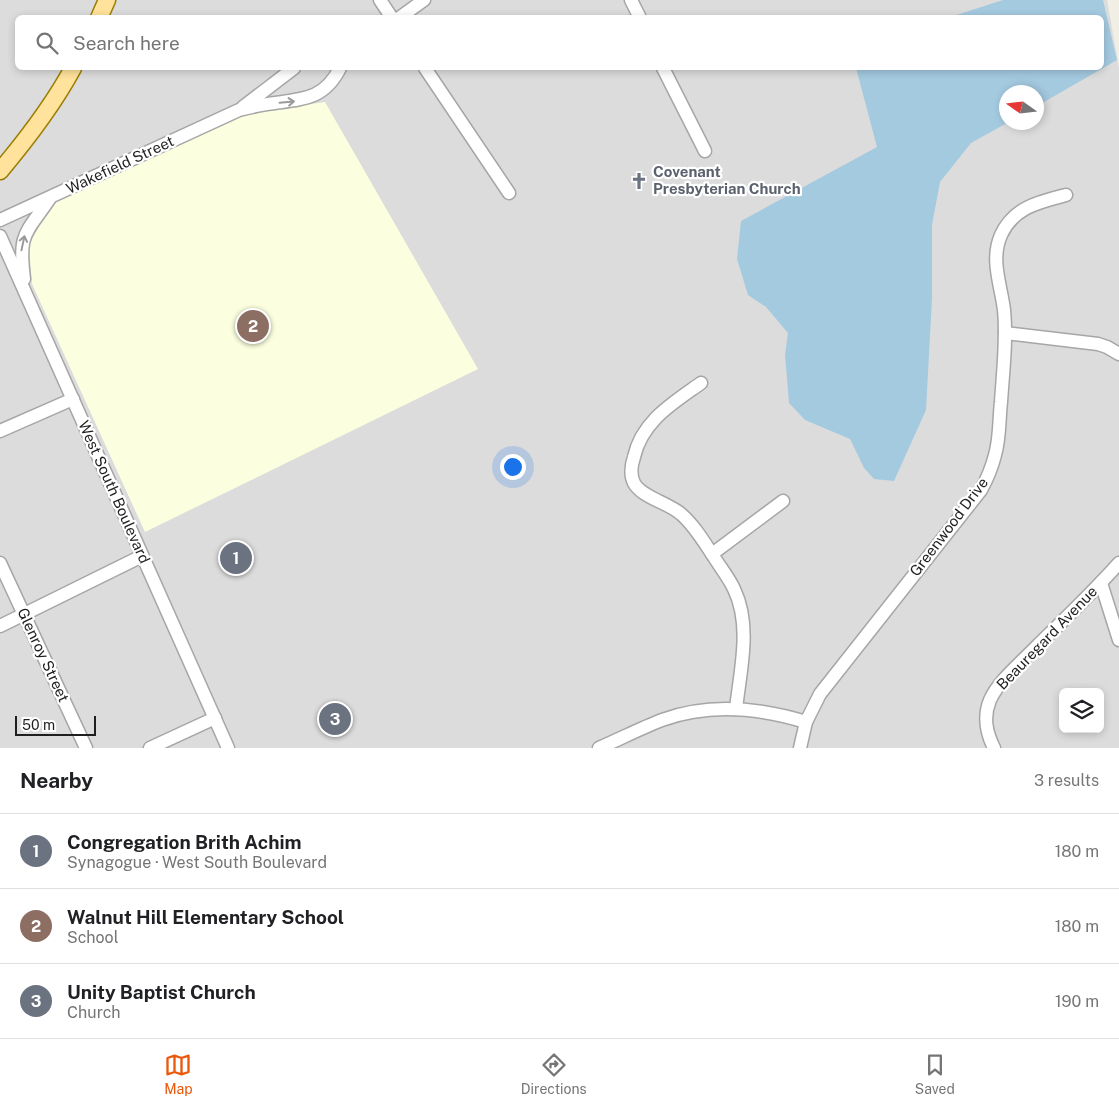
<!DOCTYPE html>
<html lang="en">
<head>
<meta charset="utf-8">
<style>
	body { margin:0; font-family:"Public Sans",sans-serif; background:#f2f2f2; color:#202124 }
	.controls { position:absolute; right:15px; bottom:15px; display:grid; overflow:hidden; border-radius:8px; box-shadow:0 2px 8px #0003 }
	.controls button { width:45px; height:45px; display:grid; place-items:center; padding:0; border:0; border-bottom:1px solid #e0e0e0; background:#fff; color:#202124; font:25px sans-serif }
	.compass { position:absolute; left:999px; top:85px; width:45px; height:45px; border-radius:50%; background:#fff; box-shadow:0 2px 8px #0003; rotate:284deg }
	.scale { position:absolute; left:15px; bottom:12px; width:81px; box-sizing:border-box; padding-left:5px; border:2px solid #1f1f1f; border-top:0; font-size:14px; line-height:18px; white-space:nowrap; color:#1f1f1f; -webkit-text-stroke:4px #fff; paint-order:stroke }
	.you { position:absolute; left:512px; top:466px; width:18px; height:18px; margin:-12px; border:4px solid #fff; border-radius:50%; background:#1a73e8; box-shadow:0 0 0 8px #1a73e833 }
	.badge { display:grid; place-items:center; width:32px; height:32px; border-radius:50%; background:#ea580c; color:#fff; font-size:16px; font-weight:700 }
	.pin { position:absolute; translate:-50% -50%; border:2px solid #fff; box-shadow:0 1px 5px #0006 }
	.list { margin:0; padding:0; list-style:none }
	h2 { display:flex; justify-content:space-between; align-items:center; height:65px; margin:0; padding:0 20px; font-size:21px }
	h2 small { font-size:16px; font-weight:400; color:#757577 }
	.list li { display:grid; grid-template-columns:32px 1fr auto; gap:15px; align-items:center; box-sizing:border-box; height:75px; padding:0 20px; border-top:1px solid #e0e0e0 }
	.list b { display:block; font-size:19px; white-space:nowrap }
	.list p { margin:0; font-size:16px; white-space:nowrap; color:#757577 }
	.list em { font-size:16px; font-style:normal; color:#757577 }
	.icon { flex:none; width:28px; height:28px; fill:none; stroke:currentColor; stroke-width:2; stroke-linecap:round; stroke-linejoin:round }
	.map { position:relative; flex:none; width:1119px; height:748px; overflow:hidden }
	.search { position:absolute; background:#fff; box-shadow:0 2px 8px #0003; left:15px; right:15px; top:15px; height:55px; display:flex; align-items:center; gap:12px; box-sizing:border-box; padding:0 18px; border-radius:8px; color:#757577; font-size:19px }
	.sheet { height:290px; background:#fff }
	nav { display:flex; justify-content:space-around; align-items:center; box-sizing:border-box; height:70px; border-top:1px solid #e0e0e0; background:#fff; font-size:14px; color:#757577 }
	nav a { display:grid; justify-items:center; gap:2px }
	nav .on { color:#ea580c }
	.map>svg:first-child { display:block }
	.residential { fill:#dddcdc; fill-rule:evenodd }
	.education { fill:#fbffdf }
	.water { fill:#a4cae0 }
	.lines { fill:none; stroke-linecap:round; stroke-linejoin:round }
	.minor-casing { stroke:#a6a6a6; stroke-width:15 }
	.major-casing { stroke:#9a7d00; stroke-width:19 }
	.minor { stroke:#fff; stroke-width:12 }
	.major { stroke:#ffe29b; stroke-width:16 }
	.oneway { stroke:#9a9a9a }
	.labels { text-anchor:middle; stroke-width:4.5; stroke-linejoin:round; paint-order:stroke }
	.street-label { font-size:15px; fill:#1f1f1f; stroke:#fff }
	.worship-label { font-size:15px; font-weight:bold; fill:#5b616d; stroke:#fff; text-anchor:start }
</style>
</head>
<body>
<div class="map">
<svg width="1119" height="748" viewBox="0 0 1119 748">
	<rect width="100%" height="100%" fill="#f0eee5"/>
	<!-- residential -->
	<path class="residential" d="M0,0h1107l12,68v680h-1119zM18,18h1084v50h-1084zM1006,92h30v30h-30zM1063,692h37v37h-37z"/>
	<!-- education -->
	<path class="education" d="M325,102l153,267 -333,163 -113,-248 -3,-36 6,-21 18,-23 193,-90z"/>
	<!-- water -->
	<path class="water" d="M1003,0h100l14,60 -80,46 -1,-14h-30l1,31 -36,20 -31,39 -8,43v74l-6,111 -32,71 -20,-2 -10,-11 -14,-29 -45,-19 -16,-17 -4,-48 3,-22 -22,-26 -18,-12 -11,-36 4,-38 136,-74 -21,-79h246v-50l-152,-1z"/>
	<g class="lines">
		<!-- minor casing -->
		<g class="minor-casing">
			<g id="minor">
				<path d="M380,0l12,18"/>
				<path d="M631,0l9,18"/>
				<path d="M399,18l25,-18"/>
				<path d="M425,68l84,125"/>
				<path d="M663,68l42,83"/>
				<path d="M243,107l51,-39"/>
				<path d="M0,220l239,-110c12,-3 24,-6 36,-7 30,-4 50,-5 65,-35"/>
				<path d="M0,236l228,512"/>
				<path d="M24,279c-6,-47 2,-45 26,-81"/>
				<path d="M1005,333l93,11 9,3 12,7"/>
				<path d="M701,383c-28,20 -59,38 -67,74 -3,9 -4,18 0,26 7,14 35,20 47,31 13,11 23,28 33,43 6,10 15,21 20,32 18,37 6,82 2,120"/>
				<path d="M0,431l73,-32"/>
				<path d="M712,554l71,-53"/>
				<path d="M0,563l86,185"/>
				<path d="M1101,583l18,57"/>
				<path d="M0,626l142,-70"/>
				<path d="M150,748l65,-30"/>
				<path d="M599,748c21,-9 42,-20 63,-28 46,-17 98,-12 144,2"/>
				<path d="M800,748l6,-26 14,-28 161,-204c6,-11 11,-23 14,-35 5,-17 4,-36 6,-53 2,-31 6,-62 3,-92 -3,-25 -14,-50 -3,-75 13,-28 38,-33 65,-40"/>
				<path d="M994,748c-8,-16 -11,-31 -4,-48 9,-20 33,-39 48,-55 28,-27 55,-53 81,-82"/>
			</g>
		</g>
		<!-- major casing -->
		<g class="major-casing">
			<g id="major">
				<path d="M99,18l8,-18"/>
				<path d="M0,171c27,-32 53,-66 73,-103"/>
			</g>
		</g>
		<!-- minor -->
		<use href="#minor" class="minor"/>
		<!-- major -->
		<use href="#major" class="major"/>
	</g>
	<!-- one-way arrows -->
	<defs><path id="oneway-shaft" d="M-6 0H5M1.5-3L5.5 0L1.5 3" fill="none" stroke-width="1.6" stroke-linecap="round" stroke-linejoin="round" transform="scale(1.25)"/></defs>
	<g class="oneway">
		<use href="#oneway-shaft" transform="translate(287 102) rotate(-5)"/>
		<use href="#oneway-shaft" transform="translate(23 243) rotate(-78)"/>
	</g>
	<!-- icons -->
	<defs>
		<g id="church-bare" transform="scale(1.35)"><path d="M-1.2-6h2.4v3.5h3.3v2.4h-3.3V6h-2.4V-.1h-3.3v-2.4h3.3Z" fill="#6b7280" stroke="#fff" stroke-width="2.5" paint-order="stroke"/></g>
	</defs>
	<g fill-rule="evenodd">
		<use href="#church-bare" x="639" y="181"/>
	</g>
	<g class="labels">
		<!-- street labels -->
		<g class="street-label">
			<text transform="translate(120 165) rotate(-25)" y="5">Wakefield Street</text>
			<text transform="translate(114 492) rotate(66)" y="5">West South Boulevard</text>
			<text transform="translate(949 527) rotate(-53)" y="5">Greenwood Drive</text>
			<text transform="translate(1047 638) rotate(-46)" y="5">Beauregard Avenue</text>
			<text transform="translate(43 655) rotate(65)" y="5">Glenroy Street</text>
		</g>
		<!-- worship labels -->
		<g class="worship-label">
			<text x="653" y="177">Covenant<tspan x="653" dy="17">Presbyterian Church</tspan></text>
		</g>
	</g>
</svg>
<div class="controls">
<button><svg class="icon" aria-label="layers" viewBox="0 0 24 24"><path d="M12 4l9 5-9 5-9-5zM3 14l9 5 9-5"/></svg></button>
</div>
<svg class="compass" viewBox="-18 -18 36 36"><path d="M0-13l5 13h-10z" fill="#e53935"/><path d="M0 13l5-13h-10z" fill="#757577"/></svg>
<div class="scale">50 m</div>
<div class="you"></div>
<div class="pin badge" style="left:236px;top:558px;background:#6b7280">1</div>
<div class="pin badge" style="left:253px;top:326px;background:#8d6e63">2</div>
<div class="pin badge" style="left:335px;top:719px;background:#6b7280">3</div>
<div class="search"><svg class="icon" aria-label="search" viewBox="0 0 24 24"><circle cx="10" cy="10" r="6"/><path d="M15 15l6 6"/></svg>Search here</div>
</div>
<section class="sheet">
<h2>Nearby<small>3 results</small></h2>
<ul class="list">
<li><span class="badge" style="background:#6b7280">1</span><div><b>Congregation Brith Achim</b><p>Synagogue · West South Boulevard</p></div><em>180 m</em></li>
<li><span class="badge" style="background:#8d6e63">2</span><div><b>Walnut Hill Elementary School</b><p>School</p></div><em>180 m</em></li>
<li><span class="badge" style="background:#6b7280">3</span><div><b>Unity Baptist Church</b><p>Church</p></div><em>190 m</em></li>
</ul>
</section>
<nav>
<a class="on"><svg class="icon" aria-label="map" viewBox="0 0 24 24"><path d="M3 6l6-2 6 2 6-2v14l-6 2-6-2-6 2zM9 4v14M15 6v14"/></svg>Map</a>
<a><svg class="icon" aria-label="directions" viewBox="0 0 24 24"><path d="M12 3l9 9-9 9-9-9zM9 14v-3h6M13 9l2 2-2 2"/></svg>Directions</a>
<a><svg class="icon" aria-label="saved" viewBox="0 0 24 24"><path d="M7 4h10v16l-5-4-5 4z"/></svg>Saved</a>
</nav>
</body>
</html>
